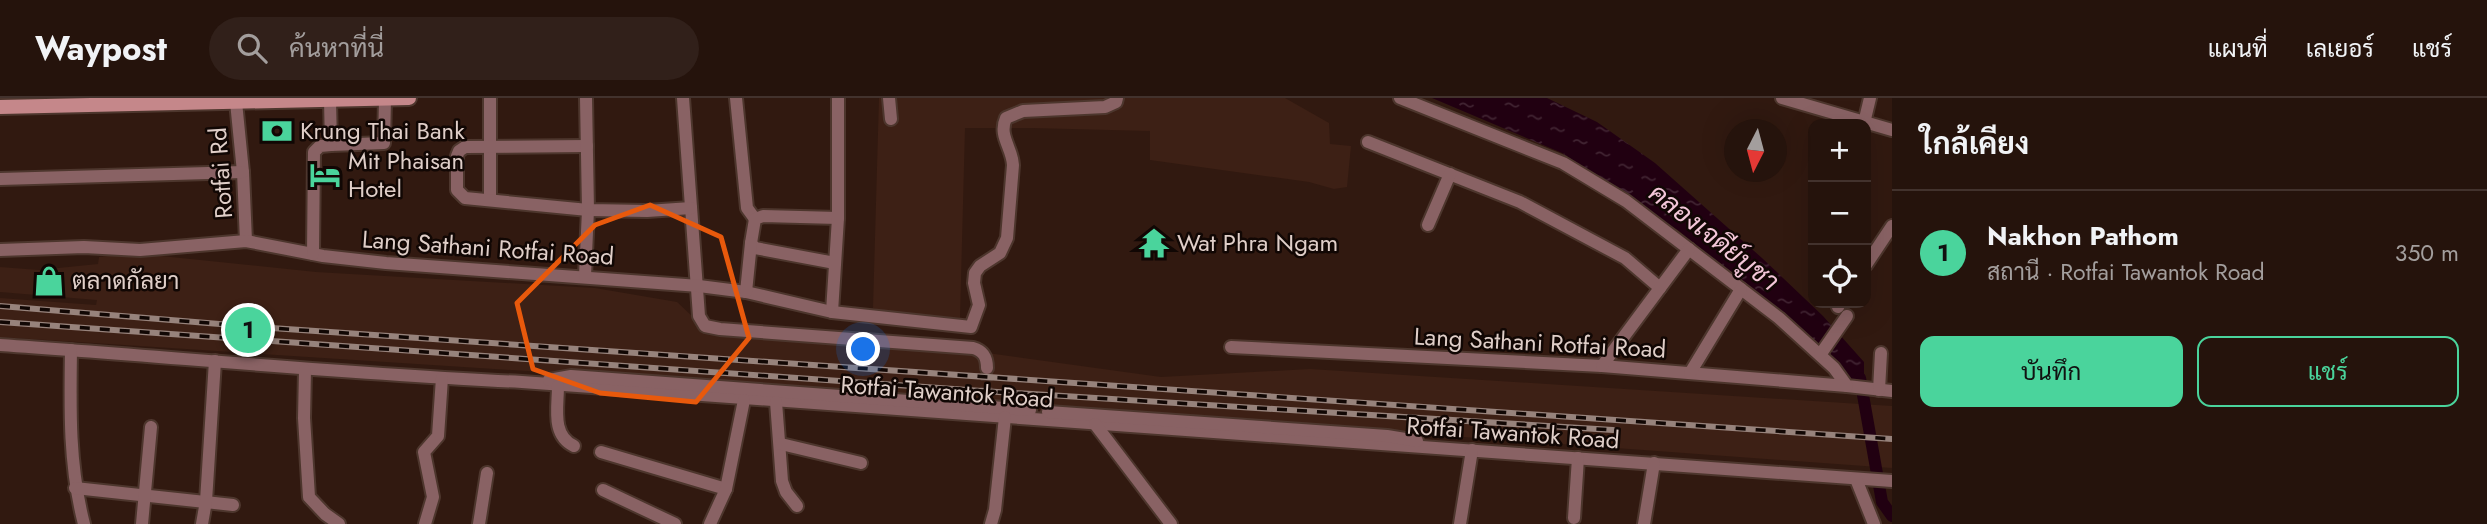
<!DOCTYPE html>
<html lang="th">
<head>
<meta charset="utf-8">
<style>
	body { margin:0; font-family:Jost,Sarabun,sans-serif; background:#31201a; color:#f1f3f6 }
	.controls { position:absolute; right:21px; top:21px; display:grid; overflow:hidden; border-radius:14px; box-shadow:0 7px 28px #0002 }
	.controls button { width:63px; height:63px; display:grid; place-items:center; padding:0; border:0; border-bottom:2px solid #42322d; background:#25130c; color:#f1f3f6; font:35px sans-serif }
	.compass { position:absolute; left:1724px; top:21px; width:63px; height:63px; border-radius:50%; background:#25130c; box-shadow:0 7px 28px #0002; rotate:186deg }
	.you { position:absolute; left:864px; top:252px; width:24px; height:24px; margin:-18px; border:5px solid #fff; border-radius:50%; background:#1a73e8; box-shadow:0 0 0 10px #1a73e833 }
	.badge { display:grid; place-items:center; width:46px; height:46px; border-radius:50%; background:#4ad49c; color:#111; font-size:23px; font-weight:700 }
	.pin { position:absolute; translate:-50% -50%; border:4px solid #fff; box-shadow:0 2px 7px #0006 }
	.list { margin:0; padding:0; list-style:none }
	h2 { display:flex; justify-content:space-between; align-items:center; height:91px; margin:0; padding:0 28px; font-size:30px }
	h2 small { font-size:23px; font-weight:400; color:#a39e9d }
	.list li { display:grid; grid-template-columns:46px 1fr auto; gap:21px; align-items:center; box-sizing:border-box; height:126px; padding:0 28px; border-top:2px solid #42322d }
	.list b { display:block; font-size:26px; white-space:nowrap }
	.list p { margin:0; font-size:23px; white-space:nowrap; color:#a39e9d }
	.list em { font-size:23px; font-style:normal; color:#a39e9d }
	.actions { display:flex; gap:14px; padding:21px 28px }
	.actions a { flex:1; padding:16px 0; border:2px solid #4ad49c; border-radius:14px; text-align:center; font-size:24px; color:#4ad49c }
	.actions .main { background:#4ad49c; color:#111 }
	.icon { flex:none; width:38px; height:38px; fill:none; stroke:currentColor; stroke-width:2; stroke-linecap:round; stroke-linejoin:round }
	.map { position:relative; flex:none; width:1892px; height:426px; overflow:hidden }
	header { display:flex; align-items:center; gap:42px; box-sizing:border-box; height:98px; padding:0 35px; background:#25130c; border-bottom:2px solid #42322d }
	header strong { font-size:33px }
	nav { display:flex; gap:38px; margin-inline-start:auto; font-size:24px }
	.search { width:490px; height:63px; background:#31201a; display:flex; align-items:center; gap:18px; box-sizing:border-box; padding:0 24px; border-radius:38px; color:#a39e9d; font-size:26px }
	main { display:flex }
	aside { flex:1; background:#25130c }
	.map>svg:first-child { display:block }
	.built { fill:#3d2015 }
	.water { fill:url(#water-ripples) }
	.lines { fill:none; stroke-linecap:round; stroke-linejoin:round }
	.canal { stroke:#210011; stroke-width:12 }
	.minor-tunnel { stroke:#4b342c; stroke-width:12; stroke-dasharray:12 6; stroke-linecap:butt }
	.minor-casing { stroke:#4d362d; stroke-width:16 }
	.secondary-casing { stroke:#4d362d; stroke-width:18 }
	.minor { stroke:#896264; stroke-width:12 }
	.secondary { stroke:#c5878a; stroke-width:14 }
	.rail-casing { stroke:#97837c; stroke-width:6 }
	.rail { stroke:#110704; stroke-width:3.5; stroke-dasharray:10; stroke-linecap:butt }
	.marked { fill:none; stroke:#e8590c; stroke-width:5; stroke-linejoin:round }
	.labels { text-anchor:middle; stroke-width:5; stroke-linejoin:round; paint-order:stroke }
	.poi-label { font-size:24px; fill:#dfcec8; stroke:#110704; text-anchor:start }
	.street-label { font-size:24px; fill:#dfcec8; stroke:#110704 }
	.water-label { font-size:26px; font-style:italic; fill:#f4c7d9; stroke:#110704 }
</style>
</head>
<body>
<header>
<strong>Waypost</strong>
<div class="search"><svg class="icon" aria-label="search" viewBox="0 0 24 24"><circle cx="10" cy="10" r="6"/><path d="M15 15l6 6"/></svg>ค้นหาที่นี่</div>
<nav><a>แผนที่</a><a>เลเยอร์</a><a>แชร์</a></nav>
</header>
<main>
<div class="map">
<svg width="1892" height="426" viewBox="0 0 1892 426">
	<defs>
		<pattern id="water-ripples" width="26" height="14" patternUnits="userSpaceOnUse" patternTransform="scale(1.75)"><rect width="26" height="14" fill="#210011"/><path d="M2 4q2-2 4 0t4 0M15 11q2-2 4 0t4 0" fill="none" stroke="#412432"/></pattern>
	</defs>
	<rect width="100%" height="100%" fill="#311910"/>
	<!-- built -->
	<g class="built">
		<path d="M879,0h406l44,25 1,21 21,2 -4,41 -13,2 -25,-7 -159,-22v-29l-119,-3h-66l-5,190 -79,-7 -8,-3z"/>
		<path d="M132,155l184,19 279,16 82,14 30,28 223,15 231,32 149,-8 582,37v62l-1117,-81 -775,-50v-39l96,7 1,-5 -97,-8v-25l39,3 59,-6 1,-7z"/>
	</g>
	<!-- water -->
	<path class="water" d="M1432,0h115l50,24 58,41 107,95 61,58 41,46v23l-13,-3 -44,-45 -128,-106 -117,-78z"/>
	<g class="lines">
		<!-- canal -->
		<path class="canal" d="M1860,280l22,124 10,14"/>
		<!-- minor-tunnel -->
		<path class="minor-tunnel" d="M986,301l1,-31"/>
		<!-- minor casing -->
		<g class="minor-casing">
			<g id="minor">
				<path d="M490,0v101"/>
				<path d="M683,0l16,218 6,10 15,3 253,19c11,3 14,10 14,20"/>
				<path d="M736,0l11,110 8,11"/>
				<path d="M889,0l2,21"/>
				<path d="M1400,0l163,65 63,38 153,117 55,50 13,18 45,5"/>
				<path d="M1782,0l110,32"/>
				<path d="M236,4l7,70 3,69"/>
				<path d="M1864,25l6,-25"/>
				<path d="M1368,44l152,60 105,56 35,30"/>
				<path d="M331,47l53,-2 1,-44"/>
				<path d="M587,48l-122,1 -6,4 -2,5v34l8,8 123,12 59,1 44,-3"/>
				<path d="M0,81l243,-7"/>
				<path d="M1428,127l22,-51"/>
				<path d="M0,152l84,-3 56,3 106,-9 77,15 63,7 313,23 47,6 86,20 139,15 8,-22 -5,-22 1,-10 5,-7 20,-13 7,-15 6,-73c-1,-18 -15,-29 -7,-47l17,-7 82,-4 11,-5 1,-4"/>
				<path d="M313,156l1,-102 6,-6 11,-1 -1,-45"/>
				<path d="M835,165l-80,-15 -4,-5 4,-24 8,-3 75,2"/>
				<path d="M1866,167l26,-39"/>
				<path d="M585,178l3,-66 -2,-112"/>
				<path d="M746,194l5,-49"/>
				<path d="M1838,209l2,-4"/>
				<path d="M832,214l6,-94v-120"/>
				<path d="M0,247c174,12 347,29 522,37l1370,99"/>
				<path d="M1231,249l371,19 245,20"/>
				<path d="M71,252c-1,60 -2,116 13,174"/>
				<path d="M1820,257l27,-39"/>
				<path d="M1602,268l87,-117"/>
				<path d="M305,272l-1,48 5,79 16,17 14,10"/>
				<path d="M1690,275l51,-84"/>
				<path d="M549,282l22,-4 459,34"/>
				<path d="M558,288c0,21 -7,49 16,60"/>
				<path d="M1879,292l2,-37"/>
				<path d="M776,304l6,79 4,11 11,14"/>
				<path d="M1048,314l339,24 30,5"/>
				<path d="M1095,326l76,100"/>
				<path d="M781,346l80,19"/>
				<path d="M601,354l125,37"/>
				<path d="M1856,381l18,45"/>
				<path d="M75,390l158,17"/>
				<path d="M603,392l72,34"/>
				<path d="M1574,420l4,-60"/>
				<path d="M142,426l9,-97"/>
				<path d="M202,426l4,-23 9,-140"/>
				<path d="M425,426l8,-27 -9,-45 14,-16 4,-58"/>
				<path d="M479,426l8,-51"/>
				<path d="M710,426l16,-35 18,-89"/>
				<path d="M991,426l4,-14 10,-93"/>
				<path d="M1460,426l12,-74"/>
				<path d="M1644,426l10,-61"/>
			</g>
		</g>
		<!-- secondary casing -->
		<g class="secondary-casing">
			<path id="secondary" d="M0,9l409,-9"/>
		</g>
		<!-- minor -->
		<use href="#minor" class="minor"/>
		<!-- secondary -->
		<use href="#secondary" class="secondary"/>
		<!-- rail casing -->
		<g class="rail-casing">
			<g id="rail">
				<path d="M0,208l257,21 1635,112"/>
				<path d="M0,224l982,69 631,39"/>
			</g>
		</g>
		<!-- rail -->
		<use href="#rail" class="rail"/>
	</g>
	<!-- marked area -->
	<path class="marked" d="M650,107l71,32 28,101 -53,64 -96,-9 -67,-24 -16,-66 78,-78z"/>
	<!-- icons -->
	<defs>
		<g id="bank-bare" transform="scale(2.415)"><path d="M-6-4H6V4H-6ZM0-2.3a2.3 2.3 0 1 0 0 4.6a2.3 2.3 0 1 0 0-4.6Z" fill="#4ad49c" stroke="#110704" stroke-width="2.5" paint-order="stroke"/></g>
		<g id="hotel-bare" transform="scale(2.415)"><path d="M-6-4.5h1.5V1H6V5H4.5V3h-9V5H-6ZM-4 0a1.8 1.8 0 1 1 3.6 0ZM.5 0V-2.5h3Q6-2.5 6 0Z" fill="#4ad49c" stroke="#110704" stroke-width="2.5" paint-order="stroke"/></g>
		<g id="temple-bare" transform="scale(2.415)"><path d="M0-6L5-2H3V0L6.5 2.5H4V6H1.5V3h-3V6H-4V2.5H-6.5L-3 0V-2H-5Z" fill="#4ad49c" stroke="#110704" stroke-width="2.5" paint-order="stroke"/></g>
		<g id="shop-bare" transform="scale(2.415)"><path d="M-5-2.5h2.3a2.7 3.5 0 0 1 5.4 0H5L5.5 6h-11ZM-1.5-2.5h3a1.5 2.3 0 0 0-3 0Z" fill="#4ad49c" stroke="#110704" stroke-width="2.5" paint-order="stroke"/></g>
	</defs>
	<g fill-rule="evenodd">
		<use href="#bank-bare" x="277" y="33"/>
		<use href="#hotel-bare" x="325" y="77"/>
		<use href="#temple-bare" x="1154" y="145"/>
		<use href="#shop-bare" x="49" y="183"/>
	</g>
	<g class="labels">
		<!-- poi labels -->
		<g class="poi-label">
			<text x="300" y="41">Krung Thai Bank</text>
			<text x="348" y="71">Mit Phaisan<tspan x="348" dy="28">Hotel</tspan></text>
			<text x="1177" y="153">Wat Phra Ngam</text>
			<text x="72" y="191">ตลาดกัลยา</text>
		</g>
		<!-- street labels -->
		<g class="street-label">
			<text transform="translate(221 75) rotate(-94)" y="8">Rotfai Rd</text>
			<text transform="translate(488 150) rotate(4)" y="8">Lang Sathani Rotfai Road</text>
			<text transform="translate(1540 245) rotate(3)" y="8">Lang Sathani Rotfai Road</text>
			<text transform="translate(947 294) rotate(4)" y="8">Rotfai Tawantok Road</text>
			<text transform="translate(1513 335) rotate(4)" y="8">Rotfai Tawantok Road</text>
		</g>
		<!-- water labels -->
		<g class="water-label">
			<text transform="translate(1714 139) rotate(38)" y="9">คลองเจดีย์บูชา</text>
		</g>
	</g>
</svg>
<div class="controls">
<button>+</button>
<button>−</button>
<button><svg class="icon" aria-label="locate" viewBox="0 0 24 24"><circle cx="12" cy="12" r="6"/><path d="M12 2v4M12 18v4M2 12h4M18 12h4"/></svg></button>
</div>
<svg class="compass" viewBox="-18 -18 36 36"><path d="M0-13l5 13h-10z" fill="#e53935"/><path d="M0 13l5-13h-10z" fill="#a39e9d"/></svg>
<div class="you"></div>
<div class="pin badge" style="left:248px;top:232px">1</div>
</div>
<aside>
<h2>ใกล้เคียง<small></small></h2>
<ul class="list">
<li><span class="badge">1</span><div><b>Nakhon Pathom</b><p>สถานี · Rotfai Tawantok Road</p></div><em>350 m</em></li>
</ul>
<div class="actions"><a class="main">บันทึก</a><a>แชร์</a></div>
</aside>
</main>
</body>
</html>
